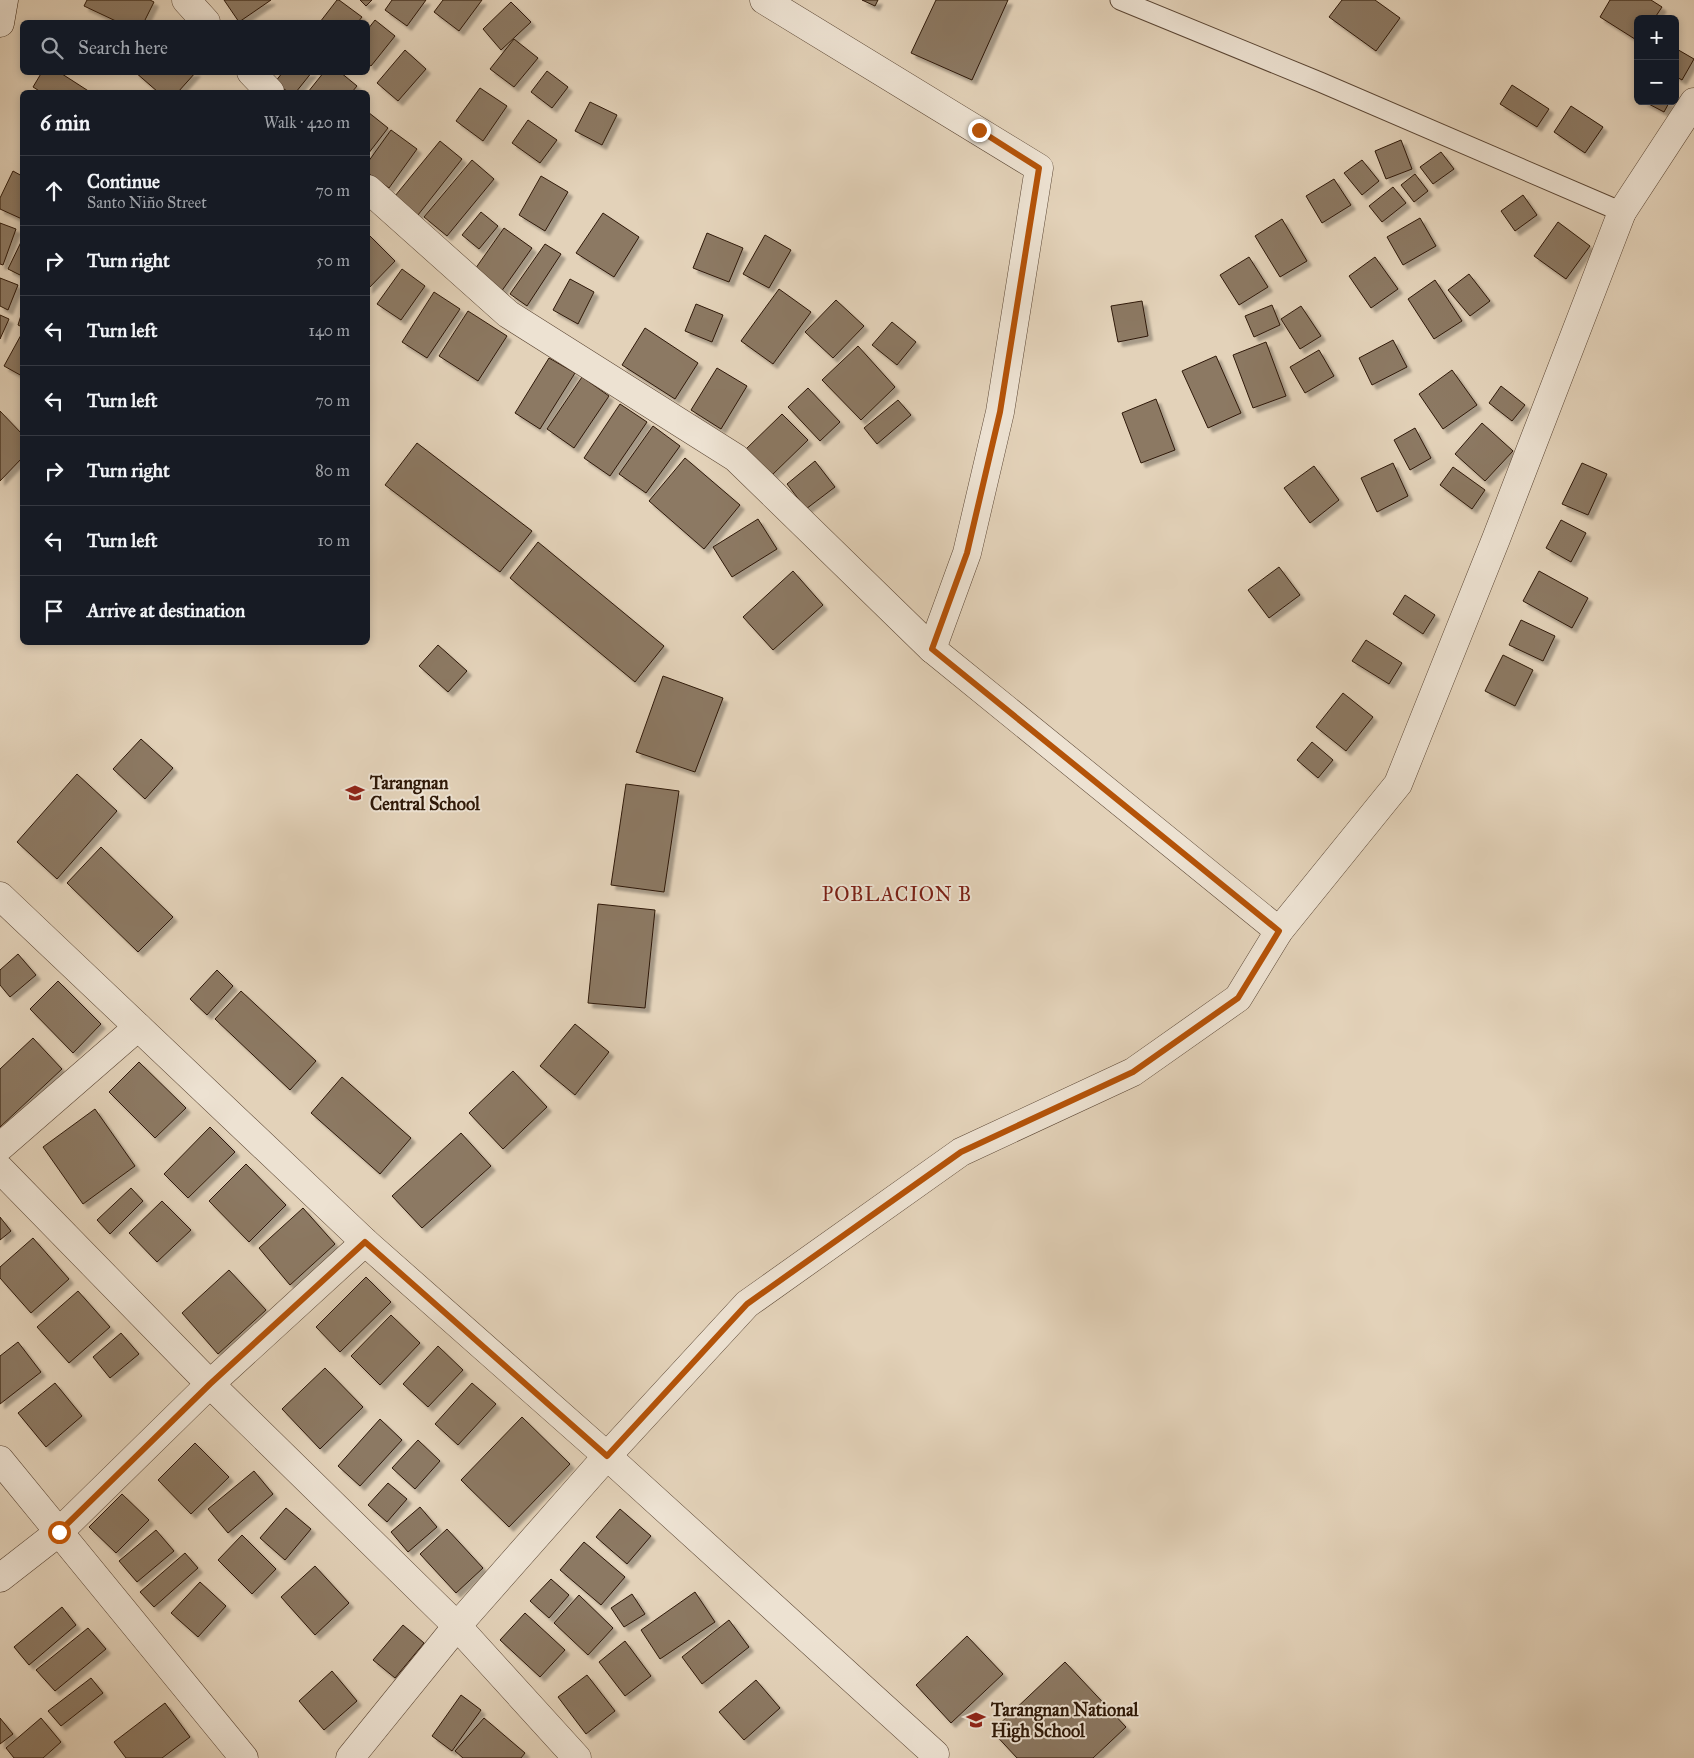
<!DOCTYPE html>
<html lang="en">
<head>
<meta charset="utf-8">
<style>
	body { margin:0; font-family:"IM FELL Great Primer",serif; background:#20242c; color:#f1f3f6 }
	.controls { position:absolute; right:15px; top:15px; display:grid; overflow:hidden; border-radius:8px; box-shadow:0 2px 8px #0003 }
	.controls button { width:45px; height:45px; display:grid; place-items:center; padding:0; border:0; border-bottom:1px solid #363941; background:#171b24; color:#f1f3f6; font:25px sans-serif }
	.stop { position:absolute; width:15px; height:15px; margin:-11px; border:4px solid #b45309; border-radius:50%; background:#fff }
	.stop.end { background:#b45309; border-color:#fff; box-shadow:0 1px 5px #0008 }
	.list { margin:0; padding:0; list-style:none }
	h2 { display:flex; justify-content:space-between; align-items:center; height:65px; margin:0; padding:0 20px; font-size:21px }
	h2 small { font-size:16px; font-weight:400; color:#9ea1a6 }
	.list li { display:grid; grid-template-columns:32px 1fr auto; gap:15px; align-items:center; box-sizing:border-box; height:70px; padding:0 20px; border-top:1px solid #363941 }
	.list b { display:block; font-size:19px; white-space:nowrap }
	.list p { margin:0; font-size:16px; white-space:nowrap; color:#9ea1a6 }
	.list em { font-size:16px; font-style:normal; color:#9ea1a6 }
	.icon { flex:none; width:28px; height:28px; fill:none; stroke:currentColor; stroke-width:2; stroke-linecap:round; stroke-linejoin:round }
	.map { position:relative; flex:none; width:1694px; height:1758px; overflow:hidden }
	.search { position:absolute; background:#171b24; box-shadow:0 2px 8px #0003; left:20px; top:20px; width:350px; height:55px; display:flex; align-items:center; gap:12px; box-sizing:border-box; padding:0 18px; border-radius:8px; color:#9ea1a6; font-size:19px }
	.panel { position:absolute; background:#171b24; box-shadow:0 2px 8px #0003; left:20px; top:90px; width:350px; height:555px; border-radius:8px }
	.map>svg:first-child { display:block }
	.building { fill:#8c7964; stroke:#2e1807; filter:url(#shadow) }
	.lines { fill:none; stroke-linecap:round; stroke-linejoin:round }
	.service-casing { stroke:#5b4634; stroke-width:21 }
	.minor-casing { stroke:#5b4634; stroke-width:29 }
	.tertiary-casing { stroke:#5b4634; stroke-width:29 }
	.secondary-casing { stroke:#2e1807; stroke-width:29 }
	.service { stroke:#ede2d2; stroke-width:19 }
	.minor { stroke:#ede2d2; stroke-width:28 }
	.tertiary { stroke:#ede2d2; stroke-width:28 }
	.secondary { stroke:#ede2d2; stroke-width:28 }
	.route { stroke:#b45309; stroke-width:6 }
	.labels { text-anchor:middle; stroke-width:4; stroke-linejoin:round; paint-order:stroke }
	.poi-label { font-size:18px; font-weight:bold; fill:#2e1807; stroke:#ede2d2; text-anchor:start }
	.quarter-label { font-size:20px; letter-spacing:1px; fill:#7a1f14; stroke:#ede2d2 }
</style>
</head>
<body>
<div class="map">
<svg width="1694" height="1758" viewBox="0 0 1694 1758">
	<defs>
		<filter id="shadow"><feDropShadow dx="4.5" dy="4.5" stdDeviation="1" flood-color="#0004"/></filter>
	</defs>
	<rect width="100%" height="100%" fill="#e3d2b9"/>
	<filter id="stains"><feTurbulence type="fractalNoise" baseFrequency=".004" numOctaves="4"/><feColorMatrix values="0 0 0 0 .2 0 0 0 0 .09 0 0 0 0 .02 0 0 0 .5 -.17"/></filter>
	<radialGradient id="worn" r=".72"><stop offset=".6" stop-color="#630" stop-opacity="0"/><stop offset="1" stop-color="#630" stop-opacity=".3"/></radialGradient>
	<!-- building -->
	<g class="building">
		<path d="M87,0h63l4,2 -10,20h-26l-34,-16z"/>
		<path d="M224,0h47l-32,22z"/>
		<path d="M337,0h2l23,17 -4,5h-38z"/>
		<path d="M360,0h12l-6,6z"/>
		<path d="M392,0h34l-19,26 -22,-16z"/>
		<path d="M443,0h39l-23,31 -25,-19z"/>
		<path d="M862,0h16l-3,6z"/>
		<path d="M936,0h72l-36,80 -61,-27z"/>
		<path d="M1342,0h33l25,18 -24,33 -47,-34z"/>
		<path d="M1610,0h41l11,7 -8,12h-16v22l-38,-24z"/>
		<path d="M511,2l20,20 -30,28 -18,-21z"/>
		<path d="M375,20l20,16 -24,30 -3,-2v-35z"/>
		<path d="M514,39l24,19 -24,29 -24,-18z"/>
		<path d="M1675,48l19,11 -12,21 -7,-4z"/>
		<path d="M405,50l21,19 -28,32 -21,-18z"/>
		<path d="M547,71l21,16 -16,21 -21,-16z"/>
		<path d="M42,72h17l31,20h-49l-8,-5z"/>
		<path d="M135,72h61l-18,20h-20z"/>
		<path d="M283,72h29l-16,20h-8l-13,-10z"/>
		<path d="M324,72h16l17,14 -5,6h-44z"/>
		<path d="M1512,85l37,24 -12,18 -37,-23z"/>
		<path d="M480,88l27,18 -24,35 -27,-20z"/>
		<path d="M1643,101h27l-6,11z"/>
		<path d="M590,102l27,13 -15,30 -27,-14z"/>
		<path d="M1571,106l32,21 -18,26 -31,-21z"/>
		<path d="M368,112l20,16 -20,26z"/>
		<path d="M528,120l29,20 -17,23 -28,-20z"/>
		<path d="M391,130l26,19 -28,39 -21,-15v-11z"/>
		<path d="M1401,140l11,29 -26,10 -11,-28z"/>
		<path d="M440,141l22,18 -44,56 -23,-19z"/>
		<path d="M1441,152l13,17 -21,15 -13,-17z"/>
		<path d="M472,160l22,19 -47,57 -23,-19z"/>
		<path d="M1362,160l17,21 -17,14 -18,-22z"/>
		<path d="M13,171l9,5v43l-22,-10v-11z"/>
		<path d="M1415,174l13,17 -14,11 -13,-17z"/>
		<path d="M541,176l27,16 -23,39 -26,-16z"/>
		<path d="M1334,179l17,26 -29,18 -16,-27z"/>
		<path d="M1393,187l13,16 -24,19 -13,-16z"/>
		<path d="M1523,195l14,20 -22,16 -14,-20z"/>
		<path d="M481,212l17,14 -19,23 -17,-14z"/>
		<path d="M603,213l36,24 -25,40 -38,-24z"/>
		<path d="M1420,218l16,28 -33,19 -16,-28z"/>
		<path d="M1282,219l25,42 -27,16 -25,-41z"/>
		<path d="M1558,222l32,24 -24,33 -32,-23z"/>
		<path d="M0,223l16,6 -13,36 -3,-1z"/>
		<path d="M504,228l28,20 -31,44 -28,-20z"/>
		<path d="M707,233l36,15 -14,34 -36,-14z"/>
		<path d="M368,234l27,27 -27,28z"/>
		<path d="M765,235l26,15 -22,38 -26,-14z"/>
		<path d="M22,240v36l-14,-7z"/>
		<path d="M545,244l16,10 -34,52 -17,-12z"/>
		<path d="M1249,257l19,30 -29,18 -19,-30z"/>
		<path d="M1375,257l23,32 -27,19 -22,-32z"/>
		<path d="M402,269l23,17 -24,34 -24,-16z"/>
		<path d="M1469,274l21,27 -20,15 -22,-26z"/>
		<path d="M0,278l18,7 -10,25 -8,-4z"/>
		<path d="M570,279l24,13 -16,32 -25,-14z"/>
		<path d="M1435,280l27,41 -28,18 -26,-40z"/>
		<path d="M779,289l32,23 -38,52 -32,-23z"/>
		<path d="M434,292l26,17 -33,49 -25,-16z"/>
		<path d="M836,300l28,26 -31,32 -28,-26z"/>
		<path d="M1142,301l6,35 -30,6 -7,-36z"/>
		<path d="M696,304l27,11 -11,27 -27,-11z"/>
		<path d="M1272,305l8,20 -26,12 -9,-21z"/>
		<path d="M1301,306l20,30 -21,13 -19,-30z"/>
		<path d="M468,311l39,25 -29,45 -39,-25z"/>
		<path d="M22,312v15l-4,-2z"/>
		<path d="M0,315l9,4 -9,20z"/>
		<path d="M892,322l24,20 -19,23 -25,-20z"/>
		<path d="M645,328l53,35 -23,36 -53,-34z"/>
		<path d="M21,335h1v41l-18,-10z"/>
		<path d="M1393,340l14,27 -35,18 -13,-27z"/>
		<path d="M1266,342l20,54 -33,12 -20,-53z"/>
		<path d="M858,346l37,41 -34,33 -39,-40z"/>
		<path d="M1319,350l15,26 -29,17 -15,-26z"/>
		<path d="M1216,356l25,57 -33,15 -26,-57z"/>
		<path d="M549,358l26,15 -35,56 -25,-16z"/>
		<path d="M717,368l30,18 -26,43 -30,-19z"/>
		<path d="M1452,370l25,35 -34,24 -24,-35z"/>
		<path d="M582,377l27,19 -35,52 -27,-19z"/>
		<path d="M1501,386l24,19 -13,16 -23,-18z"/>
		<path d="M808,388l32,34 -20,19 -32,-34z"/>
		<path d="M1156,399l19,51 -34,13 -19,-50z"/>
		<path d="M898,400l13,15 -34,29 -13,-16z"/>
		<path d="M620,404l27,18 -37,54 -26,-18z"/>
		<path d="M0,411l22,23v24l-22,23z"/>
		<path d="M782,414l26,26 -37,36 -26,-26z"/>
		<path d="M1482,423l31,28 -28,30 -30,-27z"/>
		<path d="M653,426l27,20 -34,47 -27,-19z"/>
		<path d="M1415,428l16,30 -21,12 -16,-30z"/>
		<path d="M417,443l115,88 -32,41 -115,-87z"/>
		<path d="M685,458l55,47 -36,44 -55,-48z"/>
		<path d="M815,461l20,26 -29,22 -19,-25z"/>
		<path d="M1393,463l15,33 -31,16 -16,-34z"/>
		<path d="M1582,463l25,11 -19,41 -26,-11z"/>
		<path d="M1314,466l25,34 -29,23 -26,-35z"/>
		<path d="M1453,467l32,23 -13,19 -32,-24z"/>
		<path d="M758,519l19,30 -45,28 -19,-30z"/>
		<path d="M1561,520l25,13 -15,29 -25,-14z"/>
		<path d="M538,542l126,104 -29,36 -125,-104z"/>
		<path d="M1279,567l21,28 -31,23 -21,-28z"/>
		<path d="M793,571l30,34 -50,45 -30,-33z"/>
		<path d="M1539,571l49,27 -16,30 -49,-27z"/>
		<path d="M1405,595l30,20 -12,19 -30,-20z"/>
		<path d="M1521,620l34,16 -12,25 -34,-16z"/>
		<path d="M1366,640l36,23 -13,21 -37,-23z"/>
		<path d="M438,645l29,26 -19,21 -29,-26z"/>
		<path d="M1503,655l30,15 -18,36 -30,-15z"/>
		<path d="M663,676l60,22 -28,74 -59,-20z"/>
		<path d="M1343,693l30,24 -27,34 -30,-24z"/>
		<path d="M141,739l32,29 -28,31 -32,-30z"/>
		<path d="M1312,742l21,18 -15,18 -21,-18z"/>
		<path d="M77,774l40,37 -60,68 -40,-37z"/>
		<path d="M626,784l53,7 -15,101 -53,-7z"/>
		<path d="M101,847l72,70 -35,35 -71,-69z"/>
		<path d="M598,904l57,6 -10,98 -57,-5z"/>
		<path d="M18,954l18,21 -26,22 -10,-12v-15z"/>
		<path d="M217,970l16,16 -26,29 -17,-16z"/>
		<path d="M58,981l43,43 -28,29 -43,-44z"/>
		<path d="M241,991l75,70 -26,29 -75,-71z"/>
		<path d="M575,1024l34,28 -34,43 -35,-29z"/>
		<path d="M33,1038l29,31 -62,58v-58z"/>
		<path d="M139,1062l47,46 -31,30 -46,-46z"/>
		<path d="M513,1071l34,36 -44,42 -34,-36z"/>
		<path d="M342,1077l69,61 -31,36 -69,-61z"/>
		<path d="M95,1109l40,57 -52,38 -40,-57z"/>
		<path d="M210,1127l25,25 -47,46 -24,-24z"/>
		<path d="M461,1133l30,33 -69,62 -30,-32z"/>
		<path d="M246,1164l40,41 -37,37 -40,-41z"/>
		<path d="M131,1188l12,13 -33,33 -13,-14z"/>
		<path d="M162,1201l29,29 -34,32 -28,-29z"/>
		<path d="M303,1208l32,36 -45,41 -31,-37z"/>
		<path d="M0,1217l11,14 -11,9z"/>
		<path d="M33,1238l36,41 -38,34 -31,-35v-11z"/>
		<path d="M229,1270l37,40 -48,44 -36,-41z"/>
		<path d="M366,1277l25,25 -51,50 -24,-25z"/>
		<path d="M78,1291l32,36 -41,36 -32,-36z"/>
		<path d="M391,1315l29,28 -40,42 -29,-29z"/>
		<path d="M121,1333l18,21 -29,24 -17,-21z"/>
		<path d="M18,1342l23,30 -41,32v-48z"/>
		<path d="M438,1346l25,24 -35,37 -25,-23z"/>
		<path d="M325,1368l38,39 -43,42 -38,-40z"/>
		<path d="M55,1383l27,33 -36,31 -28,-34z"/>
		<path d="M472,1383l24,21 -38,41 -23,-21z"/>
		<path d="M522,1417l48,47 -61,63 -48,-47z"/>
		<path d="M380,1419l22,21 -42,46 -22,-20z"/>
		<path d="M418,1440l22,21 -25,28 -23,-21z"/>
		<path d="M195,1443l34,34 -38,37 -33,-34z"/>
		<path d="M254,1471l19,23 -45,39 -20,-24z"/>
		<path d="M388,1483l19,16 -20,23 -19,-17z"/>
		<path d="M122,1494l27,26 -33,33 -27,-26z"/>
		<path d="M420,1507l17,20 -29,25 -17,-20z"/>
		<path d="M286,1508l25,21 -26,31 -25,-22z"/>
		<path d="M620,1509l31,27 -24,28 -31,-27z"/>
		<path d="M447,1529l36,39 -27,25 -36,-39z"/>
		<path d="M156,1530l18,21 -37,31 -18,-21z"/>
		<path d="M242,1535l34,34 -24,25 -34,-34z"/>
		<path d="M584,1542l41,35 -24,28 -41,-35z"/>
		<path d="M185,1553l13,15 -44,39 -14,-15z"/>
		<path d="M315,1566l34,37 -34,32 -34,-38z"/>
		<path d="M551,1579l18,16 -20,23 -19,-17z"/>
		<path d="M200,1582l26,24 -28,31 -27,-24z"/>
		<path d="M695,1592l20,30 -55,37 -19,-29z"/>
		<path d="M632,1594l13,20 -21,13 -13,-19z"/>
		<path d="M579,1595l34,33 -25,27 -34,-32z"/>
		<path d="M62,1607l14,18 -47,40 -15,-18z"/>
		<path d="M525,1613l40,37 -25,27 -40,-37z"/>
		<path d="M729,1620l20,27 -47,37 -20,-27z"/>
		<path d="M403,1625l21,18 -29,35 -22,-18z"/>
		<path d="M88,1628l18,21 -51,42 -19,-21z"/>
		<path d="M967,1636l36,38 -52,49 -35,-38z"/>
		<path d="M625,1641l26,35 -26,20 -26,-34z"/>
		<path d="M1065,1662l61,65 -33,31h-76l-25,-27z"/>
		<path d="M332,1671l25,30 -33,29 -25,-29z"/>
		<path d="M587,1675l28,36 -29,23 -28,-37z"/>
		<path d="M91,1678l12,15 -42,33 -13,-15z"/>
		<path d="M756,1680l24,28 -36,32 -25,-28z"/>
		<path d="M461,1695l20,15 -29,41 -20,-15z"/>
		<path d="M165,1703l25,34 -28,21h-36l-12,-16z"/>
		<path d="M0,1718l13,16 -13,10z"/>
		<path d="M41,1718l20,24 -18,16h-29l-8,-10z"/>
		<path d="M484,1718l41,35 -4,5h-58l-8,-7z"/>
	</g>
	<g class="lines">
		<!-- service casing -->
		<g class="service-casing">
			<path id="service" d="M1120,0l200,82 302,130"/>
		</g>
		<!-- minor casing -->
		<g class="minor-casing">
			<g id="minor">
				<path d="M186,0l20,22"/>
				<path d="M251,72l19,20"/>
				<path d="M368,189l140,125 228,144 196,191"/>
				<path d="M1622,212l72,-110"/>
				<path d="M0,896l365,346 242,214 328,298"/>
				<path d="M0,1147l138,-120"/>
				<path d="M0,1169l210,215 247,242 120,132"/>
				<path d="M0,1460l244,298"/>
				<path d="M0,1578l59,-46 151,-148 155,-142"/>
			</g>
		</g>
		<!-- tertiary casing -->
		<g class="tertiary-casing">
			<g id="tertiary">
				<path d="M764,0l275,168 -39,244 -33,141 -35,96 347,282"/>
				<path d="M350,1758l107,-132 150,-170 140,-152 214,-152 172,-80 105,-74 41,-67 119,-147 98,-245 126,-327"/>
			</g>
		</g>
		<!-- secondary casing -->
		<g class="secondary-casing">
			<path id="secondary" d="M0,23l4,-23"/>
		</g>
		<!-- service -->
		<use href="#service" class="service"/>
		<!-- minor -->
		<use href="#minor" class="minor"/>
		<!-- tertiary -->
		<use href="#tertiary" class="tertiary"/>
		<!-- secondary -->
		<use href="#secondary" class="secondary"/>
	</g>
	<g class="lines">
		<!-- route -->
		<path class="route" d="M59,1532l151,-148 155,-142 242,214 140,-152 214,-152 172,-80 105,-74 41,-67 -347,-282 35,-96 33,-141 39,-244 -60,-38"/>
	</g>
	<!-- icons -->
	<defs>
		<g id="school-bare" transform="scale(1.5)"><path d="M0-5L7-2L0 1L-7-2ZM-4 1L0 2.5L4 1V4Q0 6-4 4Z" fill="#8f2418" stroke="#ede2d2" stroke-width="2.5" paint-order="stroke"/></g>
	</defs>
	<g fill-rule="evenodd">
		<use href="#school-bare" x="355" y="793"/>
		<use href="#school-bare" x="976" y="1720"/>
	</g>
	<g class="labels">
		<!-- poi labels -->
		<g class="poi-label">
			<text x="370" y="789">Tarangnan<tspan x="370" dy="21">Central School</tspan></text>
			<text x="991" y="1716">Tarangnan National<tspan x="991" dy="21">High School</tspan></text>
		</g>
		<!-- quarter labels -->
		<g class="quarter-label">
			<text x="897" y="901">POBLACION B</text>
		</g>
	</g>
	<rect width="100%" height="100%" filter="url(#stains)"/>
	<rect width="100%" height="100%" fill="url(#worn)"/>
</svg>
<div class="controls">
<button>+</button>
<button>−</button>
</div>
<div class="stop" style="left:59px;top:1532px"></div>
<div class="stop end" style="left:979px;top:130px"></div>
<div class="search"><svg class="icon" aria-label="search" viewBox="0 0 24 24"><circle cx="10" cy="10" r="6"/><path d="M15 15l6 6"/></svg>Search here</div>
<section class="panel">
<h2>6 min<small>Walk · 420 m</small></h2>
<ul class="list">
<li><svg class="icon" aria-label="ahead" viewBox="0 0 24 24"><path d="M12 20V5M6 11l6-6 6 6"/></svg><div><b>Continue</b><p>Santo Niño Street</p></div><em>70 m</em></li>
<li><svg class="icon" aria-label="right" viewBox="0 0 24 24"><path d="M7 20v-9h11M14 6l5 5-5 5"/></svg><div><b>Turn right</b></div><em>50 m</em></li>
<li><svg class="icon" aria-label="left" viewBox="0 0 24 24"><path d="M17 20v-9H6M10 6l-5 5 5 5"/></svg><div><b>Turn left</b></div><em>140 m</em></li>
<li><svg class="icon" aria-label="left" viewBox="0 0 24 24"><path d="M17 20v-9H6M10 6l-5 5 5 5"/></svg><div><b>Turn left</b></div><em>70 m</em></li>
<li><svg class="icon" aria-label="right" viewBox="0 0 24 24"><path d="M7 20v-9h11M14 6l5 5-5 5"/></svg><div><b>Turn right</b></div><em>80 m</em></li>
<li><svg class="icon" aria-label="left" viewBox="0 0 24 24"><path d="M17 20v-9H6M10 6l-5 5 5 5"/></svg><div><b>Turn left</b></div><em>10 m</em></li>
<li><svg class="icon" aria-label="arrive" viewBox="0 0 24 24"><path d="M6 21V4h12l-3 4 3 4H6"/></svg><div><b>Arrive at destination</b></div></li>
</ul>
</section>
</div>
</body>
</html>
